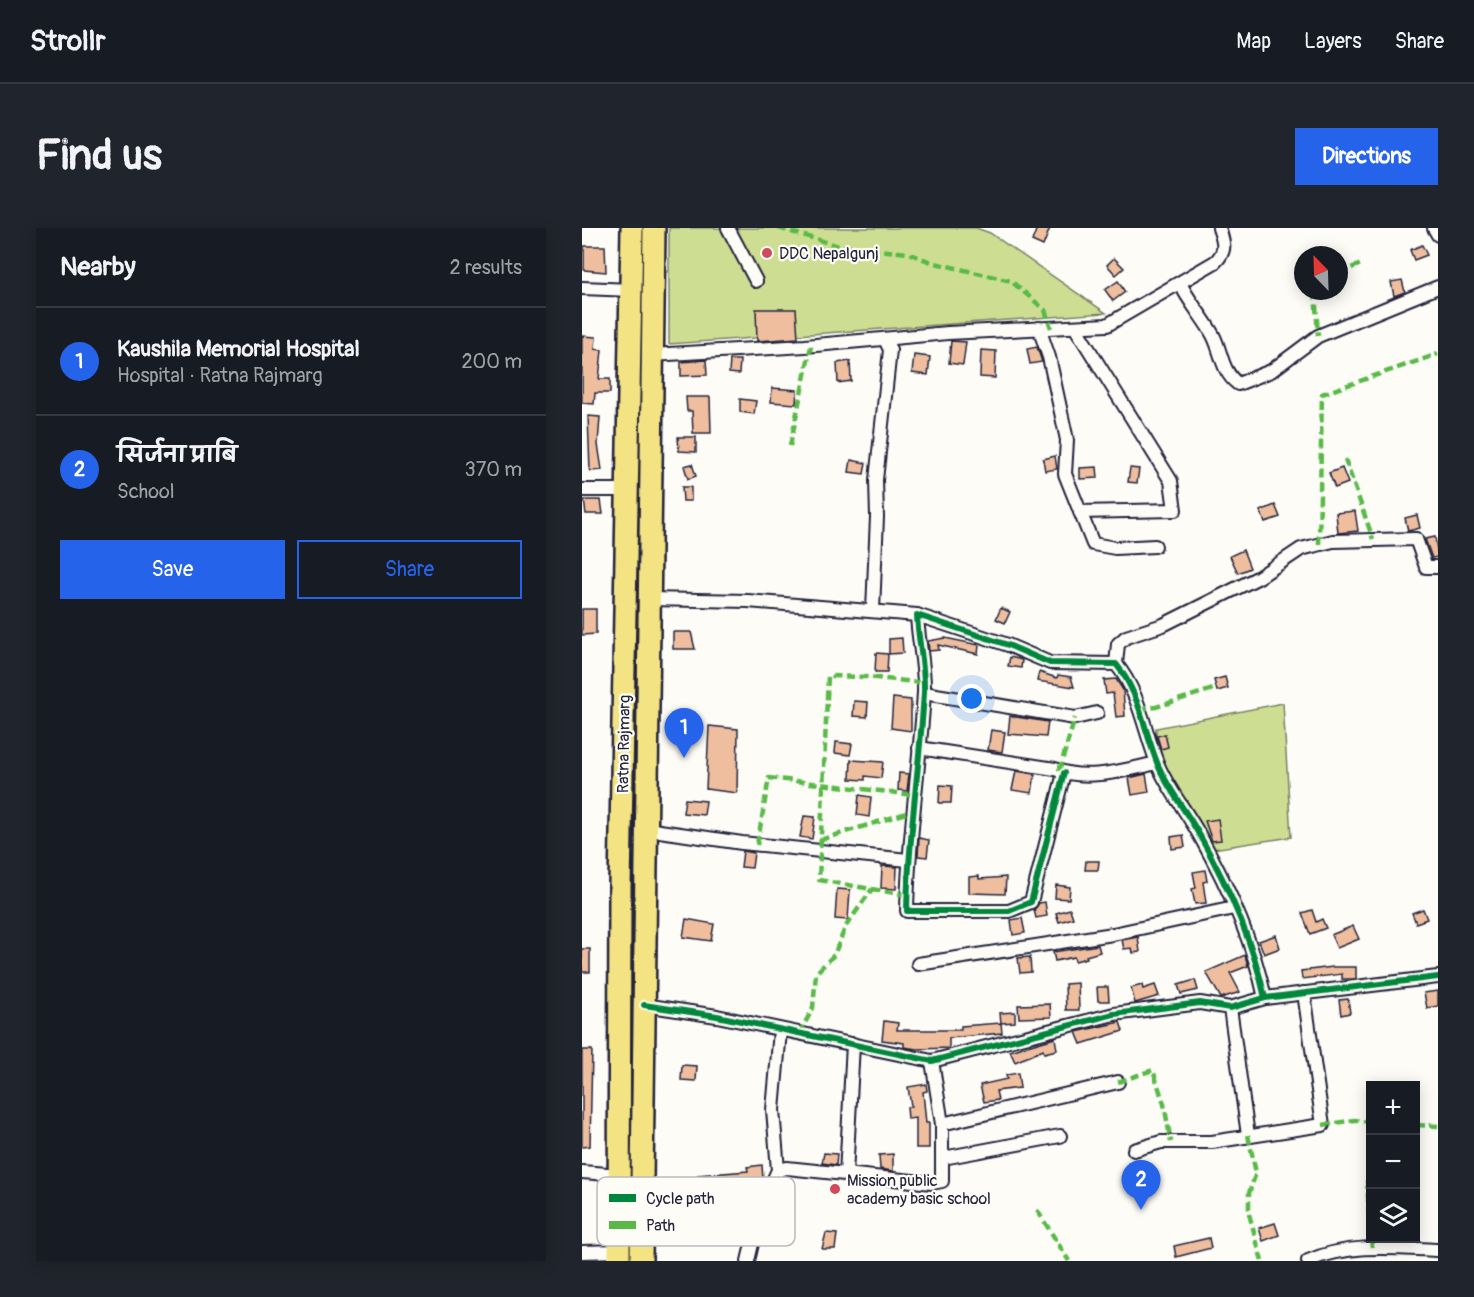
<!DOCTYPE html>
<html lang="en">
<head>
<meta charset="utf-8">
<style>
	body { margin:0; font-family:Pangolin,"Playpen Sans Deva",sans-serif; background:#20242c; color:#f1f3f6 }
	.controls { position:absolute; right:18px; bottom:18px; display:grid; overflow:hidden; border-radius:0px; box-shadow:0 3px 15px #0003 }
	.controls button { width:54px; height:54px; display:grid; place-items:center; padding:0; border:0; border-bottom:2px solid #363941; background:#171b24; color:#f1f3f6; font:30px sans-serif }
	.compass { position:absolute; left:712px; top:18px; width:54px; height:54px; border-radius:50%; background:#171b24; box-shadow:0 3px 15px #0003; rotate:337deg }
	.you { position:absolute; left:390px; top:471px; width:21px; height:21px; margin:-15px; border:4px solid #fff; border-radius:50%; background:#1a73e8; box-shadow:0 0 0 9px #1a73e833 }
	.badge { display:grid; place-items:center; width:39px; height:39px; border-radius:50%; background:#2563eb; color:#fff; font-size:20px; font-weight:700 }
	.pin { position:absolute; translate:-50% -50px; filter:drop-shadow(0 2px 3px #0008) }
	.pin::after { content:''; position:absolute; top:32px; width:21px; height:18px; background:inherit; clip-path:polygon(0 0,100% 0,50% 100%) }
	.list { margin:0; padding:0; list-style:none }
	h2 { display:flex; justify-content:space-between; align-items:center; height:78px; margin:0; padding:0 24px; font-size:26px }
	h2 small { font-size:20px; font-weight:400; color:#9ea1a6 }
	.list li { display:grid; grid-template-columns:39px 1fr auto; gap:18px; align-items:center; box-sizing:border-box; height:108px; padding:0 24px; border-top:2px solid #363941 }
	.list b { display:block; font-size:22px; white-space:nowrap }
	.list p { margin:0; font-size:20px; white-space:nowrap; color:#9ea1a6 }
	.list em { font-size:20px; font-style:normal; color:#9ea1a6 }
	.actions { display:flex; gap:12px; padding:18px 24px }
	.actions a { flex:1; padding:14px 0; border:2px solid #2563eb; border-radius:0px; text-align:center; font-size:21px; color:#2563eb }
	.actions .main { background:#2563eb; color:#fff }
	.icon { flex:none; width:33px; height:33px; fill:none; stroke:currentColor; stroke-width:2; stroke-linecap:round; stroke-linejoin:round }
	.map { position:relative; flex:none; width:856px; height:1033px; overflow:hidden; border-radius:0px }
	header { display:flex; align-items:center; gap:36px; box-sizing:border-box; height:84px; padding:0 30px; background:#171b24; border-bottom:2px solid #363941 }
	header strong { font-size:28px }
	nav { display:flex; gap:33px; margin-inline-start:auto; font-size:21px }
	.intro { display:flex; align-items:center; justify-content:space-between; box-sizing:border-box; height:144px; padding:0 36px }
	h1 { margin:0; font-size:42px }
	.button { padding:15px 27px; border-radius:0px; background:#2563eb; color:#fff; font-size:21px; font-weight:700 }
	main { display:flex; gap:36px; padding:0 36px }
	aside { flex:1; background:#171b24; border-radius:0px; box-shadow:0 3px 15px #0003 }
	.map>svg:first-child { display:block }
	.green { fill:#cdde92; stroke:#788066; stroke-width:1.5 }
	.building { fill:#efbe9f; stroke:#22223b; stroke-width:1.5 }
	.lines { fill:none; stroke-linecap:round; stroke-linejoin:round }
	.street-casing { stroke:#22223b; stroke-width:16 }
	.highway-casing { stroke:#22223b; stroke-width:26 }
	.street { stroke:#fdfcf7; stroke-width:12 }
	.highway { stroke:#f4e382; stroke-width:21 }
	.quiet { stroke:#58b947; stroke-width:4.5; stroke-dasharray:9 4.5; stroke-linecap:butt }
	.cycleway-casing { stroke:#fdfcf7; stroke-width:10 }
	.cycleway { stroke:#00873e; stroke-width:6 }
	.poi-dot { fill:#d1495b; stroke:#fdfcf7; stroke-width:2 }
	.labels { text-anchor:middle; stroke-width:4.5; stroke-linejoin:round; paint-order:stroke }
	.poi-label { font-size:16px; fill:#22223b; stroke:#fdfcf7; text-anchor:start }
	.street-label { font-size:16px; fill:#22223b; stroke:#fdfcf7 }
	.key { fill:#fdfcf7; stroke:#bbbbbf; stroke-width:1.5 }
	.key-label { font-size:16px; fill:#22223b }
</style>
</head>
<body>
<header>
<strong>Strollr</strong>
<nav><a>Map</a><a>Layers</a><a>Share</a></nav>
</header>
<div class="intro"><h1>Find us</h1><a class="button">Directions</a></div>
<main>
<aside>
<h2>Nearby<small>2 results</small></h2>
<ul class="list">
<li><span class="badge">1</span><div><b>Kaushila Memorial Hospital</b><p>Hospital · Ratna Rajmarg</p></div><em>200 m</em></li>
<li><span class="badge">2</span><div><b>सिर्जना प्राबि</b><p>School</p></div><em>370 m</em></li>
</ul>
<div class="actions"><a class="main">Save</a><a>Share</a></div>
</aside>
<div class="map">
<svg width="856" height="1033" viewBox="0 0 856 1033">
	<rect width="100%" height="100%" fill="#fdfcf7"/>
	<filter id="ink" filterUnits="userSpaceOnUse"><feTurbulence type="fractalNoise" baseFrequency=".0167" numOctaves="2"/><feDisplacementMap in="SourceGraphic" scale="12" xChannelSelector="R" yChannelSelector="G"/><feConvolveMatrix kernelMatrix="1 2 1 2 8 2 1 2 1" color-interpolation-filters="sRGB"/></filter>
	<g filter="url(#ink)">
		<!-- green -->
		<g class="green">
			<path d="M87,0h307l14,5 116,80 -437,31z"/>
			<path d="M701,475l8,134 -78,12 -19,-36 -38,-58v-27z"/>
		</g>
		<!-- building -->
		<g class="building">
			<path d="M455,0h13l-7,18 -11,-5z"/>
			<path d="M840,17l5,10 -13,5 -4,-10z"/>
			<path d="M2,18h21l1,26 -22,-2z"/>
			<path d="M532,30l10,10 -8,7 -9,-10z"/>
			<path d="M820,52l3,12 -11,4 -3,-14z"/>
			<path d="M536,53l7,11 -12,9 -8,-11z"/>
			<path d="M174,81h40l2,29 -41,3z"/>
			<path d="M0,108l14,1 -1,12 7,1 -3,29h11v14h-15l-1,11 -12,-1z"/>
			<path d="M369,113l15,1 -3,23 -14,-2z"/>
			<path d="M455,119l5,15 -12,2 -3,-15z"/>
			<path d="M399,122l15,1 -1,27 -15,-1z"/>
			<path d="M332,127l16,2 -2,18 -16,-2z"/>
			<path d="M124,132l1,15 -26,1v-14z"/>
			<path d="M148,132h10l-1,14 -10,-1z"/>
			<path d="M268,133l1,20 -13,2 -1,-20z"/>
			<path d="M190,160l25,2 -1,14 -25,-2z"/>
			<path d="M104,169h24l1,36h-18l-1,-22h-5z"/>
			<path d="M158,171l16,2 -2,13 -14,-2z"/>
			<path d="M6,188l12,1 -2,27 4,26 -12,1z"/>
			<path d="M96,209h18v15l-17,-1z"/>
			<path d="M473,228l2,13 -12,2 -2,-12z"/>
			<path d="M269,232l15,3 -2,11 -15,-2z"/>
			<path d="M110,236l4,12 -8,3 -4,-13z"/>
			<path d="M515,239l1,11 -18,1v-11z"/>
			<path d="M548,240l9,1 -2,14 -9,-1z"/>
			<path d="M760,240l6,15 -13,5 -6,-15z"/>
			<path d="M100,259h9v14h-8z"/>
			<path d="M2,272h17l2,14h-17z"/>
			<path d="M693,277l5,12 -15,5 -5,-11z"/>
			<path d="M773,283l3,20 -20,2 -2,-20z"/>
			<path d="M835,287l3,13 -12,3 -3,-13z"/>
			<path d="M853,309l3,20 -6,1 -7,-19z"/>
			<path d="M661,322l7,18 -12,5 -8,-17z"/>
			<path d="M419,380l9,4 -5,11 -9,-4z"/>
			<path d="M0,381h14v25l-14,1z"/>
			<path d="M91,404h18l4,17h-22z"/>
			<path d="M320,410l1,15 -14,1v-15z"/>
			<path d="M363,410l34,7 -1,9 -40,-9 1,5 -10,1 -1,-10z"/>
			<path d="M294,425l12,1 -1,18h-12z"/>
			<path d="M428,429l12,3 -1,8 -13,-2z"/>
			<path d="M457,444l18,6 1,-3 13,2 3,10 -37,-6z"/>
			<path d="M643,449l3,11 -11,3 -3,-11z"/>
			<path d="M534,451l7,11 2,26 -9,1 -3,-24 -7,1 -2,-14z"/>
			<path d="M311,470l18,2v31l-20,-3z"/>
			<path d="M272,473l14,1 -1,15 -14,-1z"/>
			<path d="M428,488l38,6 -2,15 -38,-3z"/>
			<path d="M127,498l29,3 -1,64 -31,-4z"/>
			<path d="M409,502l14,2 -3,20 -14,-2z"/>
			<path d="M583,506l3,13 -7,2 -4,-13z"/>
			<path d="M254,514l16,2 -2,11 -15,-2z"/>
			<path d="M269,532l32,2 -2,16 -16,-2v4l-15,-1z"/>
			<path d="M434,543l19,3 -3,19 -20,-3z"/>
			<path d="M317,545l10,1 -2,17 -9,-1z"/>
			<path d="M564,546l3,18 -17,3 -3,-17z"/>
			<path d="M358,557l12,1 -1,17h-12z"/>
			<path d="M277,567l12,2 -2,20 -12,-2z"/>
			<path d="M103,571l21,2 -2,14 -21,-2z"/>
			<path d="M222,588l11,1 -3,22 -12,-2z"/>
			<path d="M636,591l3,21 -9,1 -7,-20z"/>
			<path d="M601,607l2,12 -13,2 -1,-12z"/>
			<path d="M337,610l10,2 -2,17 -9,-1z"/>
			<path d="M161,623l11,2 -2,15 -11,-1z"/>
			<path d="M504,633h13l-1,9h-13z"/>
			<path d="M300,638l15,1 -1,22 -15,-1z"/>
			<path d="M623,642l2,11 -4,1 3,21 -11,1 -3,-15 4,-1 -3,-16z"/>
			<path d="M397,648v3l27,-2 -1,17 -36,-1v-16z"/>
			<path d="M474,657l14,2 -1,12 -14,-1z"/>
			<path d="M255,661l13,1 -2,30 -13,-1z"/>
			<path d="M463,674l2,14 -11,2 -2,-8 5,-7z"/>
			<path d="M488,681l3,9 -14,4 -3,-9z"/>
			<path d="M841,681l4,10 -11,4 -4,-10z"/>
			<path d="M730,682l4,12 6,-3 4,9 -16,6 -8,-21z"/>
			<path d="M440,690l3,15 -12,2 -2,-15z"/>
			<path d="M104,691l28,5 -3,17 -28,-4z"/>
			<path d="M771,698l6,13 -22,9 -6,-13z"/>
			<path d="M694,707l4,13 -16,6 -5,-13z"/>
			<path d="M556,709l2,15 -7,1 -1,-5 -8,1 -2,-9z"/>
			<path d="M516,717l2,7 -14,4 1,2 -12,3 -1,-4 -19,4 -2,-9z"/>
			<rect x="0" y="721" width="8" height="23"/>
			<path d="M663,727l3,11 -18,7 10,19 -19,6 -15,-26z"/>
			<path d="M448,729l1,15 -11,1 -2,-15z"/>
			<path d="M751,739h23v12h-14v-5l-40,5 -1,-8z"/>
			<path d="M613,752l3,10 -17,4 -3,-9z"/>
			<path d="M496,755l1,27h-13l-1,-26z"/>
			<path d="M560,757l1,4 12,-4 4,11 -24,7 -4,-15z"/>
			<path d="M515,759h11l1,14h-11z"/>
			<path d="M856,763v15l-11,2 -3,-15z"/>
			<path d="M766,771l2,14 -9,2 -2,-15z"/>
			<path d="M468,776l1,13 -32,1 -1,-13z"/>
			<path d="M433,784v10l-14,1 -1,-10z"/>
			<path d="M302,793l14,2 -1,7h64v-4l40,-3 1,10 -53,5v10l-32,1 -13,-2v-4l-22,-3z"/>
			<path d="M538,794l3,9 -42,13 -5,-12z"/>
			<path d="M473,810l2,12 -13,3 -1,-3 -28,12 -5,-11z"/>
			<path d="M0,822h10l-2,96 -8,1z"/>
			<path d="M100,837l15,1 -1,15 -15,-1z"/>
			<path d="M436,845l2,15 -24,3 2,9 -14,2 -4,-17 27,-6 -1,-4z"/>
			<path d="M344,856l1,7 -4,1 3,31h3v25h-13v-30l-8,1 -1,-12 4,-1 -3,-19z"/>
			<path d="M242,925l13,1 -1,11 -14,-2z"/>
			<path d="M311,926v17l-13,-2 -1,-14z"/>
			<path d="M180,937l1,15 -21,2v4l-43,4 -1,-15 50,-4 -1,-4z"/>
			<path d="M693,995l4,12 -16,6 -4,-13z"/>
			<path d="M244,1005l11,1 -2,15h-13z"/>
			<path d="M627,1010l2,10 -35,9 -2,-11z"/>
		</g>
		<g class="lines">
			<!-- street casing -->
			<g class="street-casing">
				<g id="street">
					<path d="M146,0l28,53"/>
					<path d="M852,0l4,7"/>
					<path d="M598,55c9,19 23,34 33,52 9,17 8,36 25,49l33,-13 47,-35 120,-49"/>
					<path d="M0,60l50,2"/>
					<path d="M493,99l96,154 4,29 -95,2"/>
					<path d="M457,100l10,29 18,83 -2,34 28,70 22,4 40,-2"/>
					<path d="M70,127l153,-9 143,-13 159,-8 108,-63c12,-11 9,-19 4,-34"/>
					<path d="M0,262h47"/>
					<path d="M67,371l99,2 169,14"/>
					<path d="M291,382l4,-93 -1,-37 14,-130 -5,-11"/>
					<path d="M534,436l2,-20 8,-7 37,-12 96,-48 42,-28 32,-8 83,-2 10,28h12"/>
					<path d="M342,465l151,25 22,-5"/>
					<path d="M337,520l136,21c30,13 71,1 102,-6"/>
					<path d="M482,545l-33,129 -22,9h-102c1,-73 13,-146 17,-219 1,-26 -6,-51 -7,-77l91,30 42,18 66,1c24,29 28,67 42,101 10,24 29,47 42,71 28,50 53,106 65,162"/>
					<path d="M64,601l96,14 166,17"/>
					<path d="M336,736l195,-30 121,-26"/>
					<path d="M62,777l73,11 215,45 182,-47 86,-11 30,5 35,-10 173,-21"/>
					<path d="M648,780l18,127"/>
					<path d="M360,896l176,-42"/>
					<path d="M552,922l27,-8h51l111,-17 -19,-132"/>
					<path d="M361,930l117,-22"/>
					<path d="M196,942l9,-2 145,15 10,-2v-57l-10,-63"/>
					<path d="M0,944l38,3"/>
					<path d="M264,947l7,-131"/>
					<path d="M0,1024l37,-1"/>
					<path d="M166,1033l12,-51 18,-40 -5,-60 7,-79"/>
					<path d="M726,1033c41,-18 86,-13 130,-11"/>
				</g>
			</g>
			<!-- highway casing -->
			<g class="highway-casing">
				<g id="highway">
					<path d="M37,1033l1,-374 12,-659"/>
					<path d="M59,1033l13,-1033"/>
				</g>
			</g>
			<!-- street -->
			<use href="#street" class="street"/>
			<!-- highway -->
			<use href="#highway" class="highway"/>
			<!-- quiet -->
			<g class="quiet">
				<path d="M196,0l61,18 69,7 23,9 80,19 34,29 6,18"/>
				<path d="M757,45l22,-9"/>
				<path d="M733,63l3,45"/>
				<path d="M208,218l21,-100"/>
				<path d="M763,231l28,80"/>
				<path d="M737,316l3,-150 116,-40"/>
				<path d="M557,481l17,-2 57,-18"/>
				<path d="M477,543l16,-53"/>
				<path d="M238,612l93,-29"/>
				<path d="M175,617l12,-67 145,17"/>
				<path d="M325,667l-88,-15 9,-204 39,1 57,6"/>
				<path d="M217,806l14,-26 3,-35 18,-18 12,-29 26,-37"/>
				<path d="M536,854l35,-12 11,34 7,38"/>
				<path d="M741,897l31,-5 16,2"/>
				<path d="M834,897l22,1"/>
				<path d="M666,907l8,38 -7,20v21l13,47"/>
				<path d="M785,952l3,48"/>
				<path d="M455,982l32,51"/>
				<path d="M789,1010l1,9"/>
			</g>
			<!-- cycleway casing -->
			<g class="cycleway-casing">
				<g id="cycleway">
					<path d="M482,545l-33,129 -22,9h-102c1,-73 13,-146 17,-219 1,-26 -6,-51 -7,-77l91,30 42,18 66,1c24,29 28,67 42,101 10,24 29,47 42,71 28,50 53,106 65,162"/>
					<path d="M62,777l73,11 215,45 182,-47 86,-11 30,5 35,-10 173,-21"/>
				</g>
			</g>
			<!-- cycleway -->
			<use href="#cycleway" class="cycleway"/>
		</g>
	</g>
	<!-- markers -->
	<g class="poi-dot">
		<circle cx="185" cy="25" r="6"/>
		<circle cx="253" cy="961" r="6"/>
	</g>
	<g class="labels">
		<!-- poi labels -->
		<g class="poi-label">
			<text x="197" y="31">DDC Nepalgunj</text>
			<text x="265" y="958">Mission public<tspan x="265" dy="18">academy basic school</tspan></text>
		</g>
		<!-- street labels -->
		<g class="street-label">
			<text transform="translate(41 516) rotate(-89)" y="6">Ratna Rajmarg</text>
		</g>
	</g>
	<!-- legend -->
	<rect x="15" y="949" width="198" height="69" rx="9" class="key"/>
	<rect x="27" y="966" width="27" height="8" fill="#00873e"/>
	<rect x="27" y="993" width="27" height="8" fill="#58b947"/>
	<g class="key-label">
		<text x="64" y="976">Cycle path</text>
		<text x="64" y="1003">Path</text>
	</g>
</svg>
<div class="controls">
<button>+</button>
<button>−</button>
<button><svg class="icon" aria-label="layers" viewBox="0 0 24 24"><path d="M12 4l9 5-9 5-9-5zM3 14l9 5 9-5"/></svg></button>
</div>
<svg class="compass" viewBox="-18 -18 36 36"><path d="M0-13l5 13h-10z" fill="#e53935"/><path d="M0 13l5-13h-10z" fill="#9ea1a6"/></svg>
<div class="you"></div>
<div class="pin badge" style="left:102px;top:530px">1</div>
<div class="pin badge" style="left:559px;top:982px">2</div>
</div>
</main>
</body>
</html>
